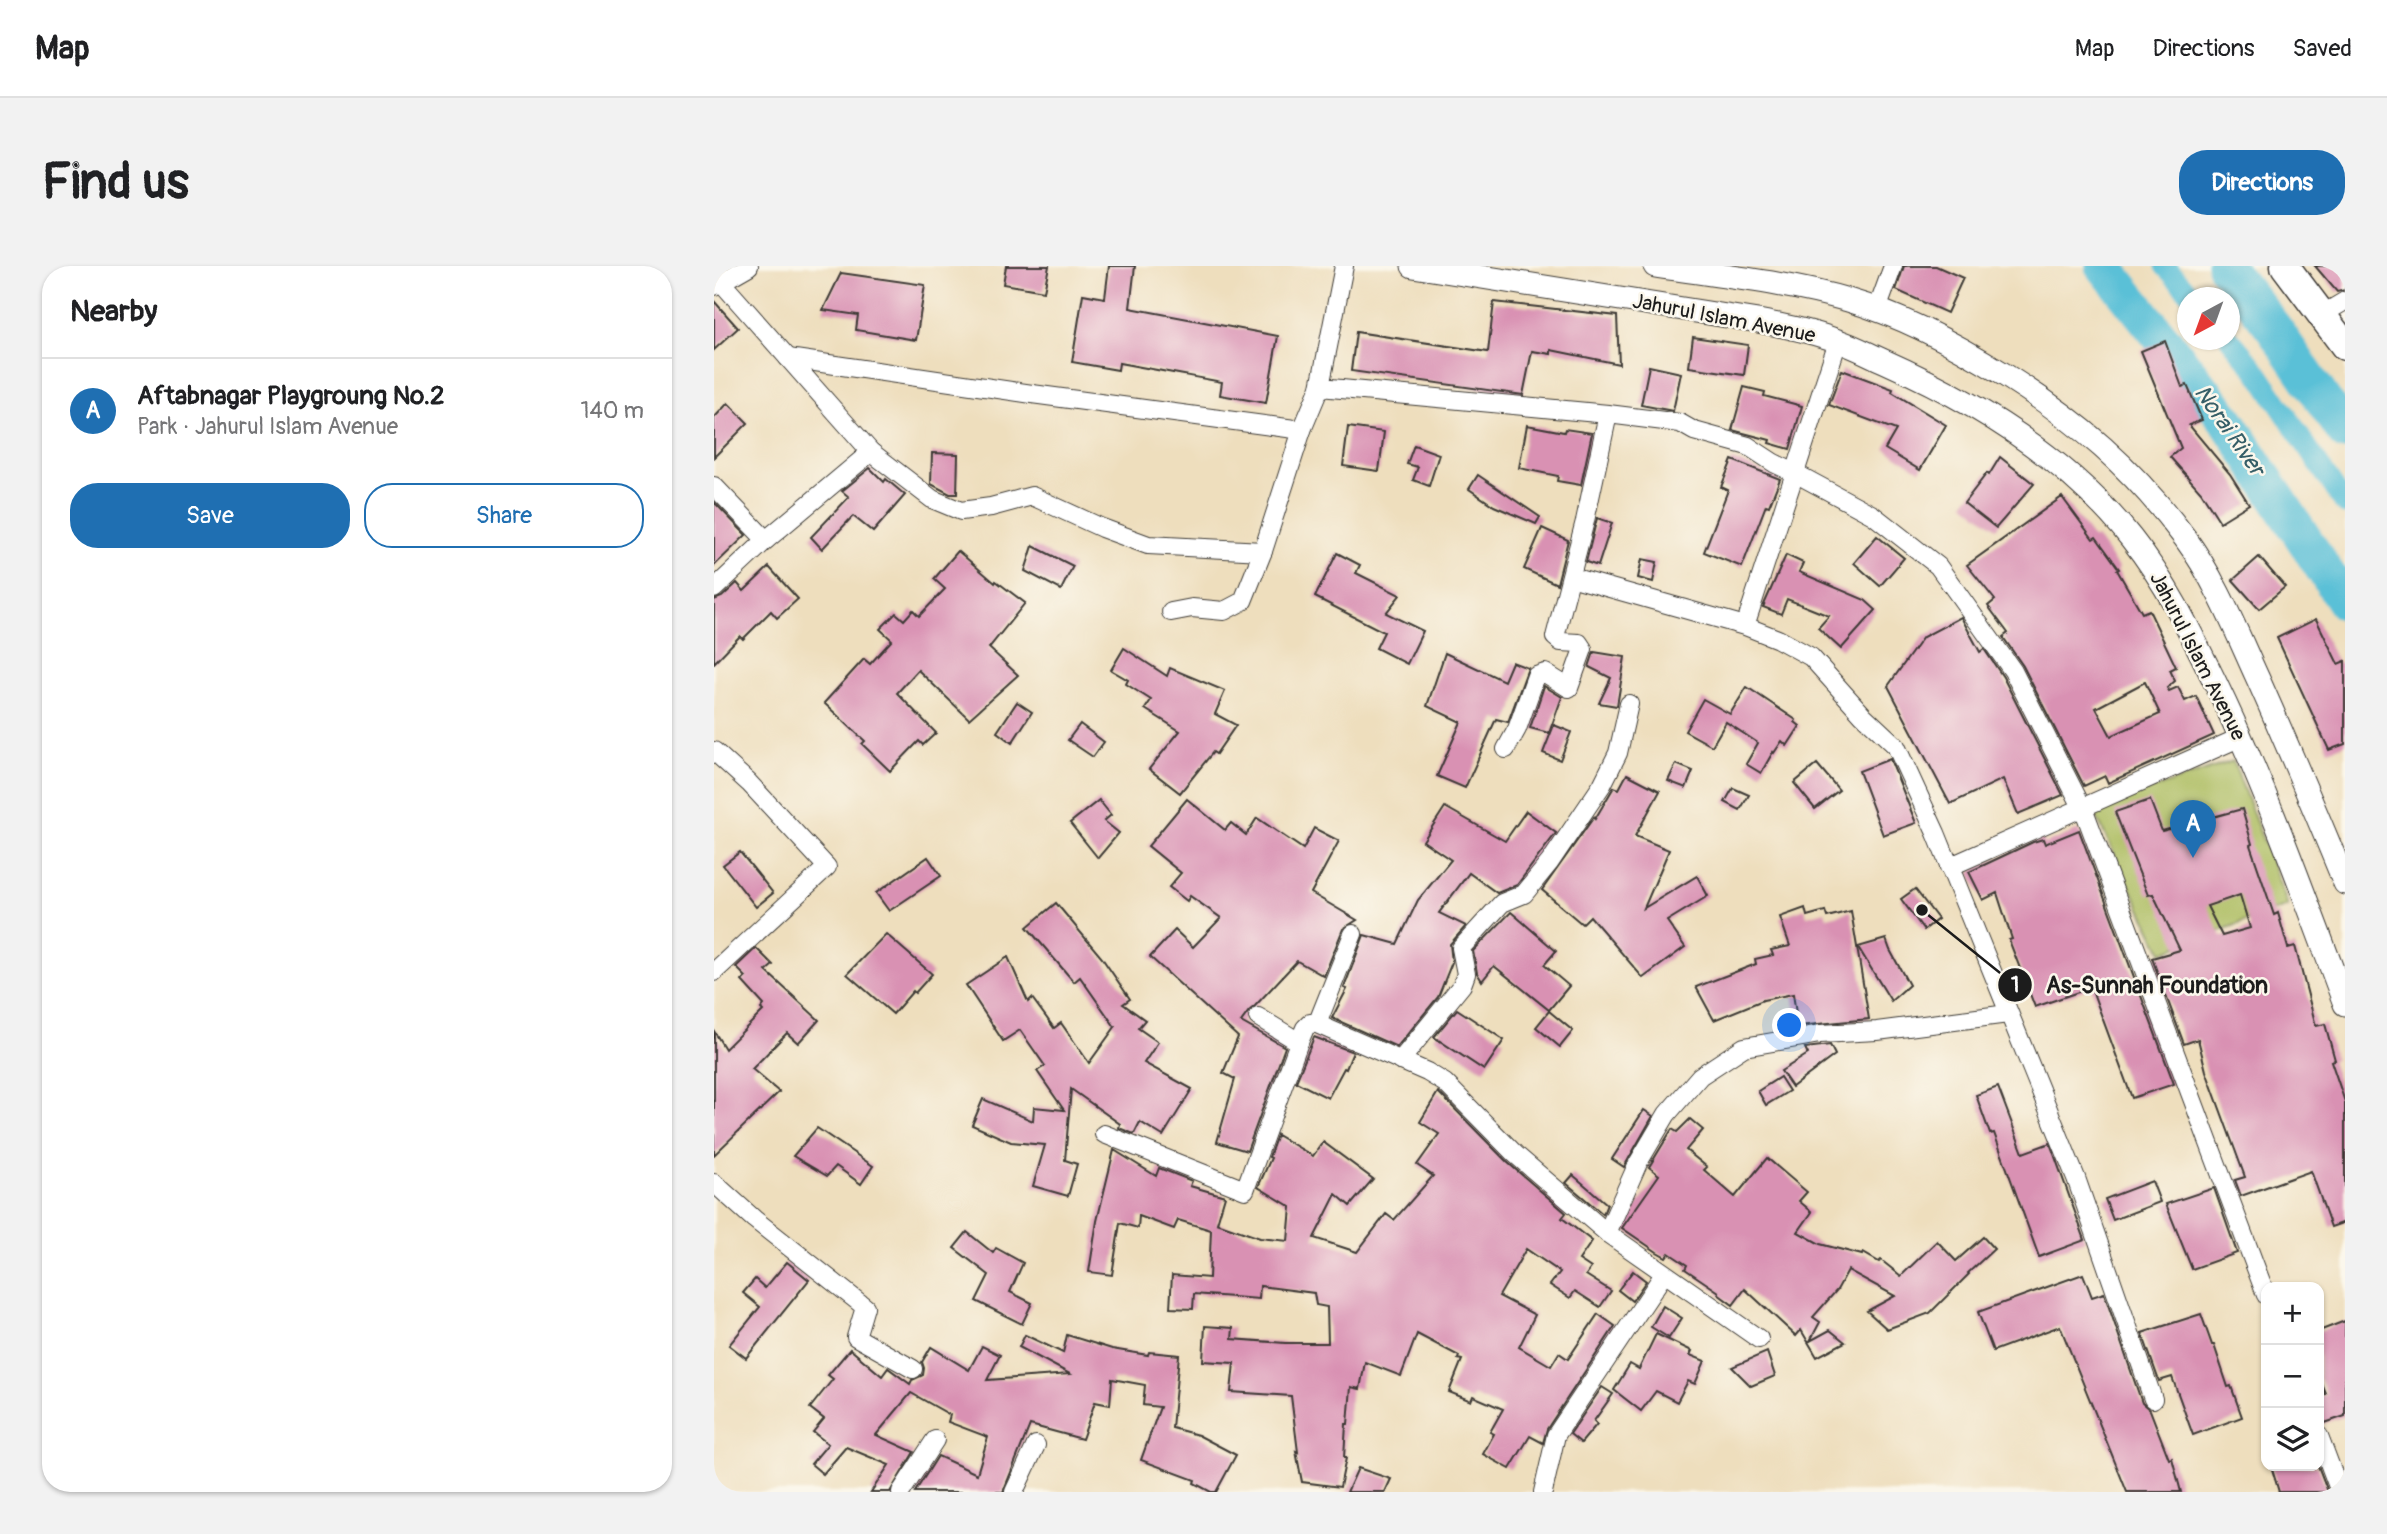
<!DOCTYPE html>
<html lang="en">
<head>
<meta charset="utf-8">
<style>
	body { margin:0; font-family:Pangolin,sans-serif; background:#f2f2f2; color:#202124 }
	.controls { position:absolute; right:21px; bottom:21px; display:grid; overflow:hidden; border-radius:14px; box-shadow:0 2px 5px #0004 }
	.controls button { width:63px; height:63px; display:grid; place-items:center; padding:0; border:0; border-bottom:2px solid #e0e0e0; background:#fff; color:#202124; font:35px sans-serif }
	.compass { position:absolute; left:1463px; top:21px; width:63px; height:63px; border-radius:50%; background:#fff; box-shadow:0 2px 5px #0004; rotate:221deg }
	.you { position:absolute; left:1076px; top:760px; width:24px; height:24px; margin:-18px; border:5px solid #fff; border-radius:50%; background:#1a73e8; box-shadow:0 0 0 10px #1a73e833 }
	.badge { display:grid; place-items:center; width:46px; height:46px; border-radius:50%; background:#1f6fb2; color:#fff; font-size:23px; font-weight:700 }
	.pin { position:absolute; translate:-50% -58px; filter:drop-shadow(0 2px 4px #0008) }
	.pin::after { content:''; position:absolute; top:37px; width:24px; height:21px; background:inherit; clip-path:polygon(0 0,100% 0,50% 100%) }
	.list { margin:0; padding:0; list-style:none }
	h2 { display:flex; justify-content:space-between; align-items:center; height:91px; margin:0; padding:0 28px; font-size:30px }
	h2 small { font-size:23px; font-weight:400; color:#757577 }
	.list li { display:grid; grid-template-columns:46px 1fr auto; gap:21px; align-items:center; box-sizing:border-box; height:105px; padding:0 28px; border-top:2px solid #e0e0e0 }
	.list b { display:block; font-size:26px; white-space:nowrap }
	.list p { margin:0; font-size:23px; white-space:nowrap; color:#757577 }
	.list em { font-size:23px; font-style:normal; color:#757577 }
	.actions { display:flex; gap:14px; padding:21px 28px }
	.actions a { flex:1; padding:16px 0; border:2px solid #1f6fb2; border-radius:28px; text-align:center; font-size:24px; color:#1f6fb2 }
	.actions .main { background:#1f6fb2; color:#fff }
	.icon { flex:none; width:38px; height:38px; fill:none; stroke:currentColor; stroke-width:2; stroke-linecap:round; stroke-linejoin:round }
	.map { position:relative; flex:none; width:1631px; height:1226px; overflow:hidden; border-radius:28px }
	header { display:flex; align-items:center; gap:42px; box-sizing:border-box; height:98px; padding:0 35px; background:#fff; border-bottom:2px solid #e0e0e0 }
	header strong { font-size:33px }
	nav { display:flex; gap:38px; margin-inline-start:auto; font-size:24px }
	.intro { display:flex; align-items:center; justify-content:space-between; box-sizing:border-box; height:168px; padding:0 42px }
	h1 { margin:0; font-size:49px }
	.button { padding:18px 32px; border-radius:28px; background:#1f6fb2; color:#fff; font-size:24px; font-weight:700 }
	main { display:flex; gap:42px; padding:0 42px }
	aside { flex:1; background:#fff; border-radius:28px; box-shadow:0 2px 5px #0004 }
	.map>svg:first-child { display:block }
	.green { fill:#acbc5f; stroke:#646c3e; stroke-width:2 }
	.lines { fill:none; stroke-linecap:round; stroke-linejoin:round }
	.canal { stroke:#5ac0d7; stroke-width:21 }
	.river { stroke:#5ac0d7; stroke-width:37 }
	.building { fill:#d991b3; fill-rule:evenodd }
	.minor-casing { stroke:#3c3934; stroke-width:20 }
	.tertiary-casing { stroke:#3c3934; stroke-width:25 }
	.primary-casing { stroke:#3c3934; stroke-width:31 }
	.minor { stroke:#fff; stroke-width:18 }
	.tertiary { stroke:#fff; stroke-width:23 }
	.primary { stroke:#fff; stroke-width:28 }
	.labels { text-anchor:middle; stroke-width:5; stroke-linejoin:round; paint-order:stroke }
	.street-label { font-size:21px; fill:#1c1c1c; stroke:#fbf7ec }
	.water-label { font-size:23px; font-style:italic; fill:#355e67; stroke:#fbf7ec }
	.leader { fill:none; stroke:#1c1c1c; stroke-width:2.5 }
	.callout-dot { fill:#1c1c1c; stroke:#fbf7ec; stroke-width:2.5 }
	.mark-label { font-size:21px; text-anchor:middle; font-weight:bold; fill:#fff }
	.callout-label { font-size:23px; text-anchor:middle; font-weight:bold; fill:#1c1c1c; stroke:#fbf7ec; stroke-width:5; stroke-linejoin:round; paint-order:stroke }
</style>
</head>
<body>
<header>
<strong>Map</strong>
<nav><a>Map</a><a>Directions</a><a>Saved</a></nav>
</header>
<div class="intro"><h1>Find us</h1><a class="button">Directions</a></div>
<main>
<aside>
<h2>Nearby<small></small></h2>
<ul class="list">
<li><span class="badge">A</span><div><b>Aftabnagar Playgroung No.2</b><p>Park · Jahurul Islam Avenue</p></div><em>140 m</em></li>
</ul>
<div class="actions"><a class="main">Save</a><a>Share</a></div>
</aside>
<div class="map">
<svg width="1631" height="1226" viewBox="0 0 1631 1226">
	<rect width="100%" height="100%" fill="#fbf7ec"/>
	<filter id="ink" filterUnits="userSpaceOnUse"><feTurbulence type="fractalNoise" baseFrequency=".0143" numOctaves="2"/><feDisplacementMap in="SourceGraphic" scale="14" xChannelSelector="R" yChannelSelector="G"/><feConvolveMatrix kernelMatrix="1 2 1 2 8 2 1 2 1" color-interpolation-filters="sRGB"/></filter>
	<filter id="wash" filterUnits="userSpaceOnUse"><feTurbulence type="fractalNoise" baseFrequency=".00686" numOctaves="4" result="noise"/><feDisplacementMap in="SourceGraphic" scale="28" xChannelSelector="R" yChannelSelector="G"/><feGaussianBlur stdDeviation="1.57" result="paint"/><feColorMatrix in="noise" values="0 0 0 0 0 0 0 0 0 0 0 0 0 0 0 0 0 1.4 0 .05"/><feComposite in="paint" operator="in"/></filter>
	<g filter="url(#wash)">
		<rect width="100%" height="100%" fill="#eedebd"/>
		<!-- green -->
		<path class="green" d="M1519,495l55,145 -126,46 -69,-142z"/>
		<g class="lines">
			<!-- canal -->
			<g class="canal">
				<path d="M1451,0l29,32"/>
				<path d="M1516,73l27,32 88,133"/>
			</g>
			<!-- river -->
			<g class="river">
				<path d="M1390,0l122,153 119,183"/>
				<path d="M1511,0l48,61 72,105"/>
			</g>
		</g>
		<g id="blocks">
			<!-- building -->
			<g class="building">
				<path d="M292,0h43l-5,25 -41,-7z"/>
				<path d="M395,0h26l-5,42 148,28 -12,67 -46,-8 2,-13 -103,-19 -1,7 -46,-8 11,-68 22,4z"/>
				<path d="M1190,0h32l27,12 -16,35 -51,-23z"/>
				<path d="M1601,0h30v24l-8,2z"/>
				<path d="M127,7l84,12 -9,55 -60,-10 2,-15 -35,-5z"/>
				<path d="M0,35l24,27 -24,22z"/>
				<path d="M780,36l123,14 2,48 -68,-14v4l-19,-3 -9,44 -172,-24 5,-39 132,20z"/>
				<path d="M979,71l55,8 -4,30 -55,-8z"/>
				<path d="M1451,75l17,46 5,-2 15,35 -13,5 41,49 19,30 -29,18 -19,-30 -31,-35 11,-9 -40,-97z"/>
				<path d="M935,100l32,7 -8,38 -32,-6z"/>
				<path d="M1128,104l51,19 -1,3 54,33 -26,45 -35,-21 11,-19 -67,-25z"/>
				<path d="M1030,121l21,5 -1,4 38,10 -12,43 -21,-6 1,-3 -38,-10z"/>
				<path d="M14,137l20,20 -34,34v-39z"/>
				<path d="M813,159l37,7 1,-3 27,4 -11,52 -24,-4 1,-5 -39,-8z"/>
				<path d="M634,161l36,5 -5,39 -36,-5z"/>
				<path d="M700,179l25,9 -10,32 -16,-6 5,-13 -11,-3z"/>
				<path d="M218,187l26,1 -1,40h-7l-19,-10z"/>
				<path d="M1286,191l34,27 -38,44 -32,-25 23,-30 2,2z"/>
				<path d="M1018,194l48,19 -11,27 -3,-1 -24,62 -38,-15 24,-62 -7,-3z"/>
				<path d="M156,202l14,14 2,-3 19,16 -32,37 -20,-16 -31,33 -11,-12 38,-40 -7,-6z"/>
				<path d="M764,209l62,42 -4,7 -42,-18 -25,-17z"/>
				<path d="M1348,231l31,42 3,-2 23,32 -2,1 25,43 7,-3 27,57 -6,3 5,11 -8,7 2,3 9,-4 7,14 11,-5 18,39 -106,48 -3,-7 -21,10 -61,-120 -20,-29 5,-4 -20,-27 7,-6 -28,-35zM1431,416l15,32 -49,22 -15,-28z"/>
				<path d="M0,236l32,33 -32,31z"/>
				<path d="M883,252l15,5 -14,43 -12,-4z"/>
				<path d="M828,262l26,12 -11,44 -33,-15z"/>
				<path d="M1163,270l27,22 -24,28 -26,-23z"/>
				<path d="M319,280l40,20 -12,24 -36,-19z"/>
				<path d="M244,285l37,32 1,-2 29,22 -36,45 29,27 -49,44 -51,-49 -21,23 39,40 -13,12 -4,-4 -29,30 -28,-27 3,-3 -41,-38 40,-44 6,5 22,-24 -12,-11 16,-16 8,7 9,-10 6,6 26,-27 -11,-10z"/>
				<path d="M623,287l23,12 -4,8 44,22 -14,18 37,18 -16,33 -31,-16 8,-16 -69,-35z"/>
				<path d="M1072,289l17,8 -4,9 66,28 11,10 -35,39 -23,-21 11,-12 -42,-17 -6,15 -18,-7z"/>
				<path d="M1545,291l26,30 -26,22 -26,-29z"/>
				<path d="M928,293l15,3 -4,20 -15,-4z"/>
				<path d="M55,301l29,32 -21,19 -6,-7 -28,28 -3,-3 -26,27v-63l8,-3 15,-14 7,8z"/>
				<path d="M1247,351l19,35 4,-3 19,28 60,118 -45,19 -15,-35 -53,25 -62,-118 35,-49z"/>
				<path d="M1602,353l22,45 7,-3v83l-16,6 -52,-112z"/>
				<path d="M410,382l43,28 3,-8 55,23 -10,23 21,11 -20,29 -3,-2 -33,41 -31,-24 31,-38 -35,-22 6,-9 -25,-16 2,-4 -17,-10z"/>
				<path d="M880,386l31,5 -8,49 -18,-3 12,-25 -22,-11z"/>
				<path d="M731,387l59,28 8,-19 16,6 -20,54 -12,-3 -31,69 -28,-12 24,-54 -34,-16z"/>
				<path d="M830,420l18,11 -13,36 -19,-5z"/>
				<path d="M1033,421l49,33 -1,2 5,4 -13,20 -5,-5 -8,12 -1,-1 -12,21 -15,-9 12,-21 -32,-21 -14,24 -27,-15 18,-32 27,15z"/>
				<path d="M303,436l15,10 -20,31 -15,-11z"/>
				<path d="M366,458l24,18 -11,15 -25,-17z"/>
				<path d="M840,459l17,7 -11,28 -17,-7z"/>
				<path d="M1176,493l26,64 -33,12 -24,-64z"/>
				<path d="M962,498l17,7 -7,17 -18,-7z"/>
				<path d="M1103,498l22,26 -24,19 -21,-26z"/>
				<path d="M913,508l33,17 -25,45 34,14 -25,58 53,-32 11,20 -41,25 18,26 -42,31 -53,-62 -8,8 -40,-34 52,-73 1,2 19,-32 5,2z"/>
				<path d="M1019,522l16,7 -9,15 -15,-8z"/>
				<path d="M473,533l38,31 6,-7 15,12 11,-17 46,31 11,-21 25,13 -28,52 46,27 -14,9 -19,47 -27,-15 -42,45 -6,5 -8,11 44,25 -38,104 -30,-9 18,-63 -12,-6 15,-36 -88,-80 25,-27 18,17 28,-29 -31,-22 -3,5 -18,-14 12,-14 -33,-27z"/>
				<path d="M385,534l12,15 -7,6 15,12 -21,25 -28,-35z"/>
				<path d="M1436,534l12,31 80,-22 10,35 -2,1 24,70 4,-2 10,35 7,-2 21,80 9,-2 10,36 -4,1 14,41v120l-14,5 -20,-56 -70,25 -6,-16 10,-3 -39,-106 -8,-32 -14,5 -32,-86 28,-8 -27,-56 -5,1 -33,-83zM1526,629l10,33 -28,8 -15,-30z"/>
				<path d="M731,541l60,34 21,-30 30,22 -39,52 -20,8 -28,-20 -30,40 27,13 -16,18 2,18 -14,35 -41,50 -65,-29 15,-29 -3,-1 20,-53 33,9 21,-44 33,-40 -28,-19z"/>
				<path d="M1365,564l95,254 -42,14 -40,-108 -2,-2 -55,19 -26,-67 3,-1 -15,-46 -14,7 -14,-28 64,-30 10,-3 2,5z"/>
				<path d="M26,586l33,41 -17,14 -33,-42z"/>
				<path d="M214,591l13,19 -52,35 -13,-18z"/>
				<path d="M1201,623l23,30 -14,11 -23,-31z"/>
				<path d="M342,637l46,55 28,41 -7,5 22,16 -7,8 20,14 -14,21 48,26 -29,47 -23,-14 -6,12 -15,-6 1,-4 -49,-35 -6,71 12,4 -9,32 -35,-10 12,-41 -34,-3 -39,-17 11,-26 50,22 1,-14 30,3 -27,-39 8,-5 -25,-36 -17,11 -37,-56 42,-28 20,45 4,-4 22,30 7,-5 28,40 26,-36 -35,-50 -6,5 -47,-55z"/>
				<path d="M1091,642l2,8 18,-5 2,6 24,-6 18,108 -71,7 -5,-32 -30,6 -49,20 -18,-33 60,-23 -1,-5 18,-4 -2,-5 19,-4 -10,-29z"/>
				<path d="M797,646l45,39 -12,14 25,21 -20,24 -55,-44 -12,15 -5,-8 -4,-22z"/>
				<path d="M172,668l46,40 -17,19 -2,-2 -20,23 -46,-40z"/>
				<path d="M1172,673l4,11 19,35 -18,16 -33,-54z"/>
				<path d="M42,682l17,17 -7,6 53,49 -21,23 -11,-10 -35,36 27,23 -65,63v-124l11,18 38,-38 -2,-2 3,-4 -22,-24 4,-4 -10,-10z"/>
				<path d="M743,743l47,31 -20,30 -50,-33z"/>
				<path d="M835,745l24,20 -13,16 -24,-20z"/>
				<path d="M600,771l39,15 -7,17 -2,-1 -16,30 -32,-16z"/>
				<path d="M1116,779l5,10 -43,32 -11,-16 27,-17 -3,-6z"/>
				<path d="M1066,811l9,14 -23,14 -8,-14z"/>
				<path d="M1284,821l25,66 27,-10 35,97 -46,17 -45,-124 -4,1 -14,-39z"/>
				<path d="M724,826l69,70 59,51 -4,5 30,23 -13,19 12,8 -5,7 25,16 -11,16 -25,-16 -5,7 -20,-13 10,-13 -34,-23 -27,47 36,19 -16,32 32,19 8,-13 9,6 30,-45 17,12 -68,103 -4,14 -13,-7 -20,33 -27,-15 11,-20 -4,-2 13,-23 -30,-13 -2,5 -22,-9 13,-32 -4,-1 1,-3 -42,-22 -16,42 -36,-14 -5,27 -9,-2 -3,37h-2l-2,34h2l-6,29 -38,-5 -6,-31 2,1 -7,-56 -60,-4 3,-29 -31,-2 2,-35 28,2 -1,11 53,4h43l-1,-36 -11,-2 -2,-12 -54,-7 -1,13 -65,-5 -1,15 -23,-1 2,-33 37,3 2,-48 -33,-10 -4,9 -35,-13 -1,12 -18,-5 -8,52 -23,-3 8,-51 17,-71 42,26 3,-8 33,13 -2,5 35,10 -8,27 43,15 28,3 3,-34 -33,-20 13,-29 -2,-1 8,-22 36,21 10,-14 50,37 -23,27 -14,-12 -22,44 43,14 29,-38 8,6 39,-44 -16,-11 22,-31 -19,-12z"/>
				<path d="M930,844l9,6 -29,51 -12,-8z"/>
				<path d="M976,853l13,11 -17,20 21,17 -3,3 31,27 32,-39 40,34 -8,9 13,11 -14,20 22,12 42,11 1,-2 16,9 2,-2 20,16 36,-35 19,20 27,-24 11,12 -26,24 1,1 -39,39 -43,16 -20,-18 28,-15 -47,-26 -11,20 -24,27 7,5 -10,19 20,-11 15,12 -28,15 -16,-27 -5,6 -51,-47 -12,16 -15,-11 1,-2 -34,-23 2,-4 -18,-12 -3,4 -9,-5 -35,-24 37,-53 -10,-8 23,-38 5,3z"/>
				<path d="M103,862l56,38 -12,18 -25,-18 -9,10 -34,-20z"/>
				<path d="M859,909l34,29 -4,10 -37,-31z"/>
				<path d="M1438,915l8,21 -47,18 -8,-21z"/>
				<path d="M1500,922l23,65 -45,16 -26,-65z"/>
				<path d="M253,966l26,21 3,-5 27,15 -13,29 22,11 -10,21 -46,-23 13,-26 -35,-27z"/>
				<path d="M73,996l22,18 -63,78 -17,-13 31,-38 -17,-14 12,-14 10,9z"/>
				<path d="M919,1005l13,10 -14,20 -14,-11z"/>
				<path d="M1369,1008l9,23 12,-4 38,110 8,7 19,49 3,-1 9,34h-54l-67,-166 -67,25 -15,-39z"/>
				<path d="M949,1040l19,12 -13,20 -18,-11z"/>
				<path d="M1487,1048l11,31h2l14,42 3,-1 11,31 -49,18 -21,-58 -13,4 -17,-48z"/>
				<path d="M1631,1055v95l-26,9v-29l7,-2 -7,-18v-45z"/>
				<path d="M942,1068l36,17 -2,4 15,6 -10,23 -7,-3 -11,21 -21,-11 -15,20 -27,-21 16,-26 9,5z"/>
				<path d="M311,1069l38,18 4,-18 45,14 36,6 1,-3 30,3 -7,73 26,7 38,20 -20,37h-5l-17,-9 1,-3 -54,-20 19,-53 -17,-2 2,-20 -33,-6 -2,26 -15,-3 -13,37 -52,-14 -27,67h-88l23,-36 39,18 11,-37 -40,-15 2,-7 -39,-22 -35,42 38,17 -24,40h-19l18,-27 -43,-18 -23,27 -12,-10 17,-20 -15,-12 11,-13 -14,-11 23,-29 -5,-4 22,-26 32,27 6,-8 22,16 2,-4 11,-5 1,-7 -2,-6 9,-15 38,23 13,-24 18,9 -13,25 83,-6 -51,-27z"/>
				<path d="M1053,1086l8,24 -24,10 -19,-19z"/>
				<path d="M888,1121l11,7 -19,27 3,3 -16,19 -11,-9z"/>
				<path d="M1557,1200h47l10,26h-49z"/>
				<path d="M644,1202l33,11 -6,13h-38z"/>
			</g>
		</g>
	</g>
	<g filter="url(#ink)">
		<use href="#blocks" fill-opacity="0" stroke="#3c3934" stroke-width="2"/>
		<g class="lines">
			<!-- minor casing -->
			<g class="minor-casing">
				<g id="minor">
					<path d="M8,17l149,169 61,47 29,12 30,-4 41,-11 70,32 46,17 115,6 39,-121"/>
					<path d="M0,20l35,-20"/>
					<path d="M1163,44l16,-44"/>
					<path d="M1609,48l22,-13"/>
					<path d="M74,92l244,36 270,36 18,-43 24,-121"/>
					<path d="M606,121l288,27 72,9 14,8 54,15 26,17 21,10 78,42 65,51 75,105 72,142 181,482"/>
					<path d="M0,220l52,54"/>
					<path d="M857,311l174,49 33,13 33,18 52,58 33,31 40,87 140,345 77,221"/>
					<path d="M0,323l52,-49 105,-88"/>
					<path d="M457,346l21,-4 32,3 19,-10 20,-50"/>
					<path d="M1031,360l93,-285"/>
					<path d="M792,483l11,-20 19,-53 9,-3 24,15 14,-39 -4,-6 -18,-1 -6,-5 30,-116 23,-107"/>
					<path d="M0,485l35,32 78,84 -113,105"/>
					<path d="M1235,601l292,-130"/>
					<path d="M603,758l36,-90"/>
					<path d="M585,776l6,-14 5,-5 7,1 110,48 18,11 70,71 92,79 152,106"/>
					<path d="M686,795l62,-76 4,-11 -5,-26 41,-45 22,-9 26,-32 52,-77 16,-32 11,-49"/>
					<path d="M390,868l141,56 54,-148 -41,-25"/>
					<path d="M0,917l40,36 111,88 -9,30 57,32"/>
					<path d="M893,967l31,-70 29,-49 33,-38 44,-29 76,-13 57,-3 131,-17"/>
					<path d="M1605,1170l21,56"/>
					<path d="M187,1226l34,-52"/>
					<path d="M300,1226l22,-47"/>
					<path d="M829,1226l13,-57 108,-161"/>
				</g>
			</g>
			<!-- tertiary casing -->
			<g class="tertiary-casing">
				<g id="tertiary">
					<path d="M699,0l345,55c26,5 52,10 77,19 17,5 33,14 49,21 92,41 184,97 247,177 35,44 59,93 83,142 51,105 90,215 131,324"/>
					<path d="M941,0c64,10 131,16 193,34 55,16 109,45 157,75 73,46 128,93 180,163 31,42 51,93 73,141 30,67 59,136 87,204"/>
				</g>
			</g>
			<!-- primary casing -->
			<g class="primary-casing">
				<path id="primary" d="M1571,0l60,80"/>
			</g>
			<!-- minor -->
			<use href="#minor" class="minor"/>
			<!-- tertiary -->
			<use href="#tertiary" class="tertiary"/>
			<!-- primary -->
			<use href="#primary" class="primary"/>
		</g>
	</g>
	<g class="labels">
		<!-- street labels -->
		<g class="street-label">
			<text transform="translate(1010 52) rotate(11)" y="7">Jahurul Islam Avenue</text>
			<text transform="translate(1484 390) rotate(63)" y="7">Jahurul Islam Avenue</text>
		</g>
		<!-- water labels -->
		<g class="water-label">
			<text transform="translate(1516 164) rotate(55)" y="8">Norai River</text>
		</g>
	</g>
	<!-- callouts -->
	<path class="leader" d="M1208 644L1301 719"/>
	<g class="callout-dot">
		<circle cx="1208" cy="644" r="7"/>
		<circle cx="1301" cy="719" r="18"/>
	</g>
	<g class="mark-label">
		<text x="1301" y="726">1</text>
	</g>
	<g class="callout-label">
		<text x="1443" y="727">As-Sunnah Foundation</text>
	</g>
</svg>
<div class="controls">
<button>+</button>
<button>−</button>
<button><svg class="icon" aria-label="layers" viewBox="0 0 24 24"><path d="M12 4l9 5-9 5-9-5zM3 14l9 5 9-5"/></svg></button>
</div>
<svg class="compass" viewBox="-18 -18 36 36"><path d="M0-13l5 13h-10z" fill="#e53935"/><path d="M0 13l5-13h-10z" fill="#757577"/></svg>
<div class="you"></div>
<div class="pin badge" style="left:1479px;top:592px">A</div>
</div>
</main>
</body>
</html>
